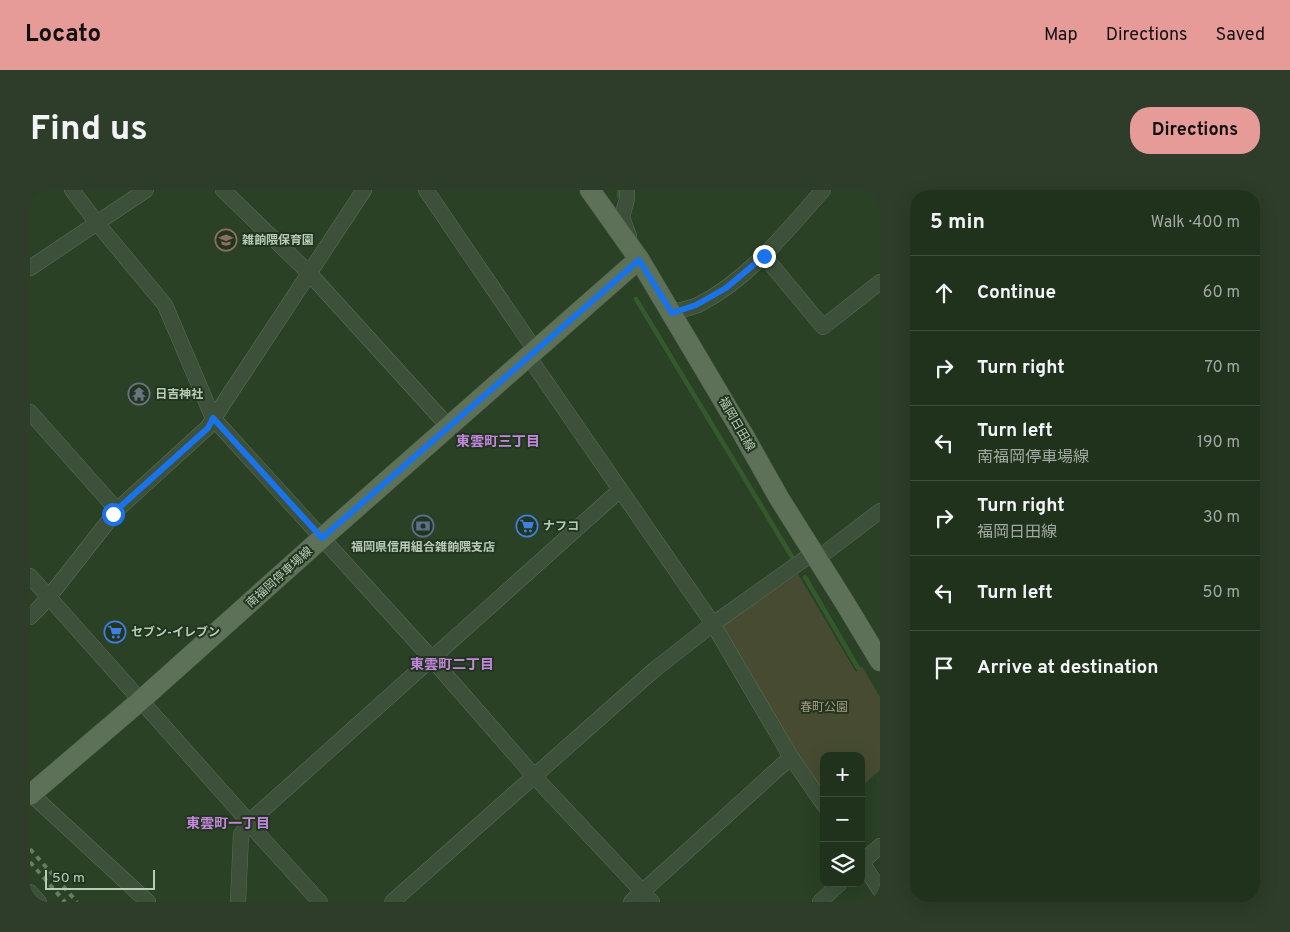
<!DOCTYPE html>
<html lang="en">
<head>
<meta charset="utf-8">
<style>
	body { margin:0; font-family:Overpass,"Noto Sans JP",sans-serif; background:#2d3d29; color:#f1f3f6 }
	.controls { position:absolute; right:15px; bottom:15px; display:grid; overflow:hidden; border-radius:10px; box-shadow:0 5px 20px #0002 }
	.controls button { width:45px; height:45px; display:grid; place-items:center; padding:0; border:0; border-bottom:1px solid #3d4c3b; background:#20311c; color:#f1f3f6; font:25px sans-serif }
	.scale { position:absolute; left:15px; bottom:12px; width:110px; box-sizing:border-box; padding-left:5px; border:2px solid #b9cbb7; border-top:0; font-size:14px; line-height:18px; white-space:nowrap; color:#b9cbb7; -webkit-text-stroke:4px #22361f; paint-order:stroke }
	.stop { position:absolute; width:15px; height:15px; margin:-11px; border:4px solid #1a73e8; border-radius:50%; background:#fff }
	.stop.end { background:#1a73e8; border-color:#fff; box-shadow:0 1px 5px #0008 }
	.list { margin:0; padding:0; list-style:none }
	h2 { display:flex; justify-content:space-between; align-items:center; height:65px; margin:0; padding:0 20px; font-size:21px }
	h2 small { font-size:16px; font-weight:400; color:#a2a9a3 }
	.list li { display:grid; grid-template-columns:32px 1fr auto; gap:15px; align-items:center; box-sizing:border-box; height:75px; padding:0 20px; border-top:1px solid #3d4c3b }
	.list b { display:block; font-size:19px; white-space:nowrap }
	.list p { margin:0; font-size:16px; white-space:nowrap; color:#a2a9a3 }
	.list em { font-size:16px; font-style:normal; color:#a2a9a3 }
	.icon { flex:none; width:28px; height:28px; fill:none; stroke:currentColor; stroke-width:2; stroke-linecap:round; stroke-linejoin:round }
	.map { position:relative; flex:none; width:850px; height:712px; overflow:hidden; border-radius:20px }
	header { display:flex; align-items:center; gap:30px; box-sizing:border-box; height:70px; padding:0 25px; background:#e69b98; color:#111 }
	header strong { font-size:24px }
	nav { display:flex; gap:28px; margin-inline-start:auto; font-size:18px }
	.intro { display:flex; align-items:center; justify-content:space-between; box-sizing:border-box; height:120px; padding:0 30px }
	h1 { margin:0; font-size:35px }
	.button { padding:12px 22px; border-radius:20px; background:#e69b98; color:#111; font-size:18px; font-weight:700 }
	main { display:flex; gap:30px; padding:0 30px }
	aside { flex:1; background:#20311c; border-radius:20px; box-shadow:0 5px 20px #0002 }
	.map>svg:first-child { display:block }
	.green { fill:#464b32 }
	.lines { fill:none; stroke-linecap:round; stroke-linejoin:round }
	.stream { stroke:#34592d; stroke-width:4.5 }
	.minor-casing { stroke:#5b6e58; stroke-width:16 }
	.major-casing { stroke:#495d47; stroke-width:21 }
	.minor { stroke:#3d513a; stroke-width:15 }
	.major { stroke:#5c7158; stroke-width:20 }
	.rail { stroke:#657d61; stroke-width:4; stroke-dasharray:5 5; stroke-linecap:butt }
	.route { stroke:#1a73e8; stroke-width:6 }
	.labels { text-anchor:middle; stroke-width:4; stroke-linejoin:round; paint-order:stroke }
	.poi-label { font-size:12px; font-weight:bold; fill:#b9cbb7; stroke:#22361f; text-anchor:start }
	.street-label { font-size:12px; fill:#b9cbb7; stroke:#22361f }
	.park-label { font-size:12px; fill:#ac9784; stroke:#22361f }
	.neighbourhood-label { font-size:14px; font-weight:bold; fill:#c485df; stroke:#22361f }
</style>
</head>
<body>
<header>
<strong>Locato</strong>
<nav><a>Map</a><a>Directions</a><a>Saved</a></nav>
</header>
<div class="intro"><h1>Find us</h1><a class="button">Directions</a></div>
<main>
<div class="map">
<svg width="850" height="712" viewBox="0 0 850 712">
	<rect width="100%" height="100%" fill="#2a4126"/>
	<!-- green -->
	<path class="green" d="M768,384l58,98 6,-6 18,31v73l-19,17v-31h-37v40l-103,-163 3,-9z"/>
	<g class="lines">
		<!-- stream -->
		<g class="stream">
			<path d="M589,0v6"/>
			<path d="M606,109l156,258"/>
			<path d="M775,387l53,91"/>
		</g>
		<!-- minor casing -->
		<g class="minor-casing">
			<g id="minor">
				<path d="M42,0l25,33 68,82 48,113 219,241 102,117 118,126"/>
				<path d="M193,0l86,83 129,142 11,12"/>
				<path d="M396,0l109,160"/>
				<path d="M597,0v9l-5,18 7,19"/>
				<path d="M734,66l59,71 57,-45"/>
				<path d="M0,78l116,-78"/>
				<path d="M642,123c8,-3 18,-5 26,-8 51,-26 88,-73 125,-115"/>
				<path d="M498,166l185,268 78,133 33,48"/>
				<path d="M0,222l87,98"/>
				<path d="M787,369l63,-48"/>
				<path d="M0,386l210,236 22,26 58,64"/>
				<path d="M0,427l9,-9 17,-20 61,-78 91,-83 156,-237"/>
				<path d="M1,604l117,108"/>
				<path d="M831,671l19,29"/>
				<path d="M831,673l19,-17"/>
				<path d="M0,702l9,10"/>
				<path d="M208,712l3,-67 8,-13 371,-332"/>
				<path d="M362,712l262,-232 59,-46 100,-71"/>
				<path d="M601,712l160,-145"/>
				<path d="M790,712l20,-19"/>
			</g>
		</g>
		<!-- major casing -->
		<g class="major-casing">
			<g id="major">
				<path d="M560,0l49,69 104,175 36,64 66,105 35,58"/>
				<path d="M0,605l110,-94 182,-163 317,-279"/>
			</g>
		</g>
		<!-- minor -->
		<use href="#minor" class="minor"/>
		<!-- major -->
		<use href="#major" class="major"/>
		<!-- rail -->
		<g class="rail">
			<path d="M0,659l47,53"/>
			<path d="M0,672l35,40"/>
		</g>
	</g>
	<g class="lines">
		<!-- route -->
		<path class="route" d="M83,324l8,-8 87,-78 5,-10 109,120 317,-278 33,53 24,-8 30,-17 38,-32"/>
	</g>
	<!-- icons -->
	<defs>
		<g id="school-ring" transform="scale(1.125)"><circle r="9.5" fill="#22361f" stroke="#8d6e63" stroke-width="1.5"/><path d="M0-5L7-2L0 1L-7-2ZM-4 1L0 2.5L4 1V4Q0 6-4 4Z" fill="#8d6e63"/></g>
		<g id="temple-ring" transform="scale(1.125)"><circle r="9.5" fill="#22361f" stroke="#6b7280" stroke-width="1.5"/><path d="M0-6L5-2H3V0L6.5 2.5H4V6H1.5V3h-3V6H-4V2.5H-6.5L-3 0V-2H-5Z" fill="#6b7280"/></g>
		<g id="bank-ring" transform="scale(1.125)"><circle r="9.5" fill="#22361f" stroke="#5c6f8a" stroke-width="1.5"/><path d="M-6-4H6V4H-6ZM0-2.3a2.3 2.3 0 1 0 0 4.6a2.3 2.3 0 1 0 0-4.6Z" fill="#5c6f8a"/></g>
		<g id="supermarket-ring" transform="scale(1.125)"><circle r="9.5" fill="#22361f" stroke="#3f7fe0" stroke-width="1.5"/><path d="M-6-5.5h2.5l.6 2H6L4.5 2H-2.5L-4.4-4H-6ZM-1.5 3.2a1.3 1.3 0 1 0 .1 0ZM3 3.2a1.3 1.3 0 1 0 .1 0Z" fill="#3f7fe0"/></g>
	</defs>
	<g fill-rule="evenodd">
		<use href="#school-ring" x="196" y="50"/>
		<use href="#temple-ring" x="109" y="204"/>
		<use href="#bank-ring" x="393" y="336"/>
		<use href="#supermarket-ring" x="497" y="336"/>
		<use href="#supermarket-ring" x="85" y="442"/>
	</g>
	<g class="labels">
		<!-- poi labels -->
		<g class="poi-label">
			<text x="212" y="54">雑餉隈保育園</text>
			<text x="125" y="208">日吉神社</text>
			<text x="513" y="340">ナフコ</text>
			<text x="393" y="361" text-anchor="middle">福岡県信用組合雑餉隈支店</text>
			<text x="101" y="446">セブン-イレブン</text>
		</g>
		<!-- street labels -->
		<g class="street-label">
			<text transform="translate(707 234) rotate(60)" y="4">福岡日田線</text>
			<text transform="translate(249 387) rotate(-42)" y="4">南福岡停車場線</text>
		</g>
		<!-- park labels -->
		<g class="park-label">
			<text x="794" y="521">春町公園</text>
		</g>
		<!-- neighbourhood labels -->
		<g class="neighbourhood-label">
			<text x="468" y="256">東雲町三丁目</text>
			<text x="422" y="479">東雲町二丁目</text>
			<text x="198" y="638">東雲町一丁目</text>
		</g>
	</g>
</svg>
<div class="controls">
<button>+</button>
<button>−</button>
<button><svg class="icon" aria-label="layers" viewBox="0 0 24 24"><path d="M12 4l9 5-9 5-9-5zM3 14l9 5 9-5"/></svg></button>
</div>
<div class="scale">50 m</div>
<div class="stop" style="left:83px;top:324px"></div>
<div class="stop end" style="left:734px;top:66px"></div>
</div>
<aside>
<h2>5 min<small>Walk · 400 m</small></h2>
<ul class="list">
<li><svg class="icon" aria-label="ahead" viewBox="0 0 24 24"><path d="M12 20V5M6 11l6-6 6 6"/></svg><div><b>Continue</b></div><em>60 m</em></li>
<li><svg class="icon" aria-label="right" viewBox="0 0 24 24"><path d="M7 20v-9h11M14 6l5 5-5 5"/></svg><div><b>Turn right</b></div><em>70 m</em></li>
<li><svg class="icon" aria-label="left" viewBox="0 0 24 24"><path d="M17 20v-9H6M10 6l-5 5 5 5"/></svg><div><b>Turn left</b><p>南福岡停車場線</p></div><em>190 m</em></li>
<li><svg class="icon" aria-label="right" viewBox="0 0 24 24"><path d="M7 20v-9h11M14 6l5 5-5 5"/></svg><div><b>Turn right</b><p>福岡日田線</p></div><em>30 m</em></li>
<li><svg class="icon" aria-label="left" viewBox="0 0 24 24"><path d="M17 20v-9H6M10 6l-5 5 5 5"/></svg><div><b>Turn left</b></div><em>50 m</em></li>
<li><svg class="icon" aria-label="arrive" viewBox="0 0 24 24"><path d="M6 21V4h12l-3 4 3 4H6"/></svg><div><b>Arrive at destination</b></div></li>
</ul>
</aside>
</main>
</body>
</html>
